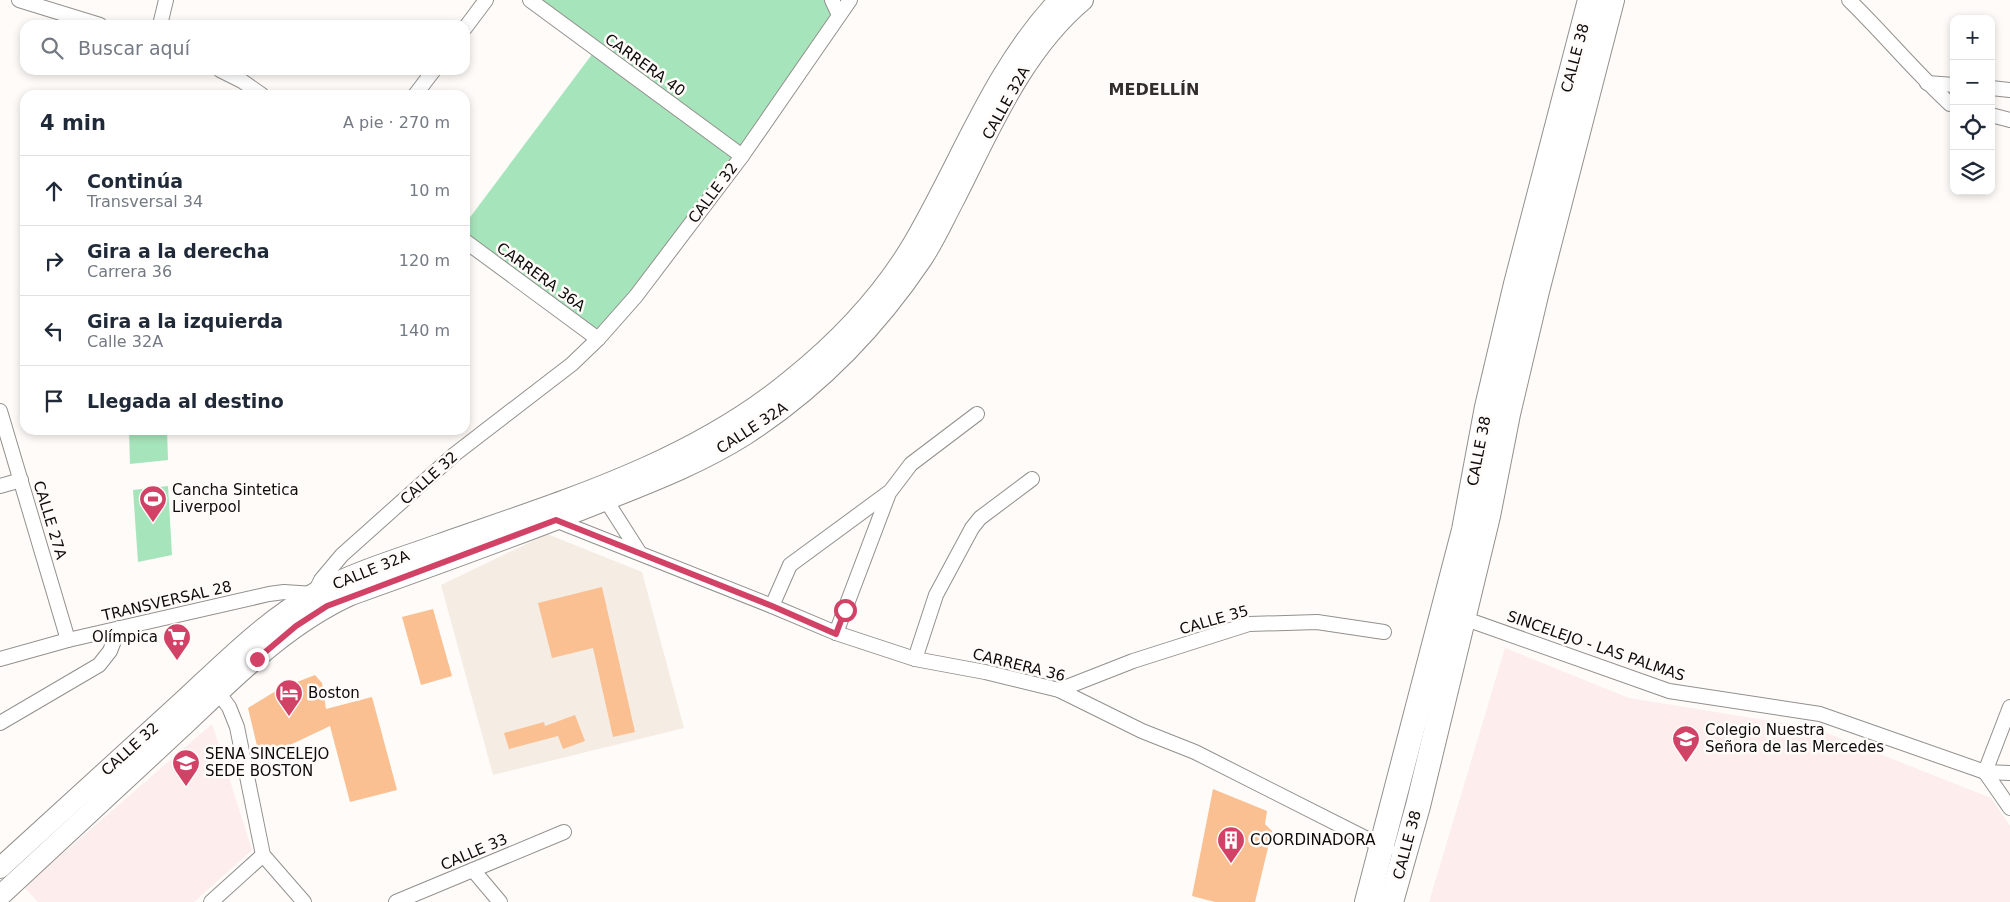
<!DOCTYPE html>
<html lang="es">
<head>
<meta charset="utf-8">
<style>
	body { margin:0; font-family:"DejaVu Sans",sans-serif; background:#f6f6f7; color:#1f2937 }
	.controls { position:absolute; right:15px; top:15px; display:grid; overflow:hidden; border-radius:10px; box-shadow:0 2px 8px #0003 }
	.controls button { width:45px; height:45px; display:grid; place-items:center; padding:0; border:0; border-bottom:1px solid #e0e1e3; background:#fff; color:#1f2937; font:25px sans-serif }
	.stop { position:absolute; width:15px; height:15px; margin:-11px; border:4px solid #d24267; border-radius:50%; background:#fff }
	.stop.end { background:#d24267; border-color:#fff; box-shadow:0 1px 5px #0008 }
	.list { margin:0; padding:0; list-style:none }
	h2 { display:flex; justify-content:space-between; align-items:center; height:65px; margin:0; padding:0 20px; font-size:21px }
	h2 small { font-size:16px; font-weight:400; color:#747a83 }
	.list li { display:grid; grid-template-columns:32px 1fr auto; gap:15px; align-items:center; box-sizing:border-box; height:70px; padding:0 20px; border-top:1px solid #e0e1e3 }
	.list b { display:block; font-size:19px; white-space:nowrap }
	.list p { margin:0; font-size:16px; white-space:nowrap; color:#747a83 }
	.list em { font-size:16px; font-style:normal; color:#747a83 }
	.icon { flex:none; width:28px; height:28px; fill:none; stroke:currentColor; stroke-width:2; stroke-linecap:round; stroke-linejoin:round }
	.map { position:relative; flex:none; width:2010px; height:902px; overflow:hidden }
	.search { position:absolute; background:#fff; box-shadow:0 2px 8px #0003; left:20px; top:20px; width:450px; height:55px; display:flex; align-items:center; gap:12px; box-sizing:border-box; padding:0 18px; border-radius:15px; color:#747a83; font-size:19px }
	.panel { position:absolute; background:#fff; box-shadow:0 2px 8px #0003; left:20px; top:90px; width:450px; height:345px; border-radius:15px }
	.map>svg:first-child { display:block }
	.built { fill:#f5ece4 }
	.education { fill:#fdeded }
	.green { fill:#a6e4bb }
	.building { fill:#fac091 }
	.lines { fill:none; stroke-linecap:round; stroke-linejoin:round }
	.minor-casing { stroke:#93908d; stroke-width:16 }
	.secondary-casing { stroke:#93908d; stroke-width:22 }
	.trunk-casing { stroke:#93908d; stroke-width:26 }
	.minor { stroke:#fff; stroke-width:14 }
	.secondary { stroke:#fff; stroke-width:20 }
	.trunk { stroke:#fff; stroke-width:24 }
	.route { stroke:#d24267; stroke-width:6 }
	.labels { text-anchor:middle; stroke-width:5; stroke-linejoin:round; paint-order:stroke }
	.street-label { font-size:15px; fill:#0d0c0b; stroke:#fefbf8 }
	.poi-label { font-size:15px; fill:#0d0c0b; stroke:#fefbf8; text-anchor:start }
	.neighbourhood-label { font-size:16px; font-weight:bold; fill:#312f2d; stroke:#fefbf8 }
</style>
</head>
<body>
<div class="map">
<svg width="2010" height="902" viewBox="0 0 2010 902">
	<rect width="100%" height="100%" fill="#fefbf8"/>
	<!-- built -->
	<path class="built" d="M547,534l95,38 42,156 -191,47 -52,-190z"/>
	<!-- education -->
	<g class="education">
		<path d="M1505,648l124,50 185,30 177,70 19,28v76h-581z"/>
		<path d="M212,724l40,126 -58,52h-156l-14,-15z"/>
	</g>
	<!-- green -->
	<g class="green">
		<path d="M530,0h302l7,15 -241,324 -133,-98v-17l131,-175z"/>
		<path d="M129,430h38l1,30 -38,4z"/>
		<path d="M168,486l4,69 -34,7 -5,-72z"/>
	</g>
	<!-- building -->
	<g class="building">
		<path d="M602,587l33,145 -22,5 -20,-89 -41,10 -14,-55z"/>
		<path d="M433,609l19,67 -31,9 -19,-68z"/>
		<path d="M315,675l7,8 4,26 46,-12 25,93 -47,12 -20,-76 -55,26 -17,-2 -10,-42 31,-19z"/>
		<path d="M575,715l10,26 -22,8 -5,-13 -49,13 -5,-16 40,-11 1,4z"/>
		<path d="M1213,789l54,22 -2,13 7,7 -17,71h-40l-23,-6z"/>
	</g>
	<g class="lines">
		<!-- minor casing -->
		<g class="minor-casing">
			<g id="minor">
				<path d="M19,0l81,25"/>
				<path d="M530,0l212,156"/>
				<path d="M832,0l7,15"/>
				<path d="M1849,0c35,34 65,71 101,104l4,1"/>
				<path d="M160,25l6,-25"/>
				<path d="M465,28l21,-28"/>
				<path d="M220,70l22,11 20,14"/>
				<path d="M1927,83l27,2"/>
				<path d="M1991,88l19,2"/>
				<path d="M415,95l19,-25"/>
				<path d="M1991,115l19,5"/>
				<path d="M465,241l133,98"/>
				<path d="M0,411l68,229"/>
				<path d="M0,486l21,-6"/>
				<path d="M602,494l37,58"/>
				<path d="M555,520l217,86 64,27 79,26 70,13 74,18 83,41 53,21 192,97"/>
				<path d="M772,606l18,-41 98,-72"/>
				<path d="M1463,618l206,73 151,23 165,58 25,1"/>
				<path d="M836,633l53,-140 22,-29 66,-50"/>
				<path d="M0,659l68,-19 201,-46 15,-2 30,2 7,-14 21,-25 113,-101 117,-90 26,-25 38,-43 106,-140 108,-156"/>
				<path d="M915,659l21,-64 36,-67 8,-10 52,-39"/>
				<path d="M214,687l15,20 8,20 26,128 41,47"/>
				<path d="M1059,690l74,-29 116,-37 68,-2 67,10"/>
				<path d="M0,723l99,-58 11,-14 9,-23"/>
				<path d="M1985,772l25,-65"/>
				<path d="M1985,772l25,36"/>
				<path d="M473,870l27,32"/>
				<path d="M211,902l52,-47"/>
				<path d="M396,902l168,-70"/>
			</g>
		</g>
		<!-- secondary casing -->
		<g class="secondary-casing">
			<g id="secondary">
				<path d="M0,868c61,-56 122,-112 183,-167 41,-38 83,-81 132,-108 39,-21 83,-34 125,-49 122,-43 251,-81 352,-165 47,-38 91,-84 122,-137 48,-82 79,-172 145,-242"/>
				<path d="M0,896c60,-56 121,-112 181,-168 52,-49 104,-103 170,-133 84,-30 168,-60 250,-93 50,-20 98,-38 144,-67 71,-46 130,-106 177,-176 12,-18 21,-38 31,-57 36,-70 68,-150 130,-202"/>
			</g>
		</g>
		<!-- trunk casing -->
		<g class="trunk-casing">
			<g id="trunk">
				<path d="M1367,902l97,-372 23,-123 29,-123 74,-284"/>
				<path d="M1391,902l27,-96 70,-290 20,-102 29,-123 75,-291"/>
			</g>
		</g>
		<!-- minor -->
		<use href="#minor" class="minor"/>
		<!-- secondary -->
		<use href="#secondary" class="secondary"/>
		<!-- trunk -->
		<use href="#trunk" class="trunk"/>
	</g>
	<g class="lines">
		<!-- route -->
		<path class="route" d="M257,659l39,-33 31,-20 229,-86 216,86 64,28 9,-24"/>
	</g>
	<!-- icons -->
	<defs>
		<g id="stadium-pin" transform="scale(1.4375)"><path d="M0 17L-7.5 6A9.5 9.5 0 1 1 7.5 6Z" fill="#d24267" stroke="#fefbf8"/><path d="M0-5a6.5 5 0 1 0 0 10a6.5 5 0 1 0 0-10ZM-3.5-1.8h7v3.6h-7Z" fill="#fff"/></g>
		<g id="supermarket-pin" transform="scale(1.4375)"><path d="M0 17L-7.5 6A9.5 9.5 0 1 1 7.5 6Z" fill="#d24267" stroke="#fefbf8"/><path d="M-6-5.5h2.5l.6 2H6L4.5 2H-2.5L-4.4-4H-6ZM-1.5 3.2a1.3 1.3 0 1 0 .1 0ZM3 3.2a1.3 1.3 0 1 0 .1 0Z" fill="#fff"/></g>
		<g id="hotel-pin" transform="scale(1.4375)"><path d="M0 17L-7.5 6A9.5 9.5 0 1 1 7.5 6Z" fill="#d24267" stroke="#fefbf8"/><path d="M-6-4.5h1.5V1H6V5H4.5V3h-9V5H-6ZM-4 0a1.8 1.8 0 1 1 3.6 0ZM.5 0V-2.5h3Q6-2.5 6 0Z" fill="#fff"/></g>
		<g id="school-pin" transform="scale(1.4375)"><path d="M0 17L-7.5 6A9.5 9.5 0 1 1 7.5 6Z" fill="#d24267" stroke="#fefbf8"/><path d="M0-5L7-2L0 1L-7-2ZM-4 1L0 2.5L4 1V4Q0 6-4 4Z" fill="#fff"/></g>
		<g id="university-pin" transform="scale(1.4375)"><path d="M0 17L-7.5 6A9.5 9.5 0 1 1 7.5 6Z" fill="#d24267" stroke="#fefbf8"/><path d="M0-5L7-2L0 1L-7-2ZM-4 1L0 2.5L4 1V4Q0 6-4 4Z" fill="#fff"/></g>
		<g id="building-pin" transform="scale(1.4375)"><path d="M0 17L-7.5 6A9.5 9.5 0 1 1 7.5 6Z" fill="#d24267" stroke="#fefbf8"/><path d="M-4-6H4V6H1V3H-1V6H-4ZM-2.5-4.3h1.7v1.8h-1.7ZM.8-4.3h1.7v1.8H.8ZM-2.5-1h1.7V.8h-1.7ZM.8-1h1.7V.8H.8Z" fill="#fff"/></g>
	</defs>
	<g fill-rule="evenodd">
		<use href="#stadium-pin" x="153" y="499"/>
		<use href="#supermarket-pin" x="177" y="637"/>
		<use href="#hotel-pin" x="289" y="693"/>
		<use href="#school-pin" x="1686" y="739"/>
		<use href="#university-pin" x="186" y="763"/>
		<use href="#building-pin" x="1231" y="840"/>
	</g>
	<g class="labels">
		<!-- street labels -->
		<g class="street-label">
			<text transform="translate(1575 58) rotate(-75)" y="5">CALLE 38</text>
			<text transform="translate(645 65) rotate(36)" y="5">CARRERA 40</text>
			<text transform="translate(1006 103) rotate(-61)" y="5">CALLE 32A</text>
			<text transform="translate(713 193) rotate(-53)" y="5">CALLE 32</text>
			<text transform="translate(541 277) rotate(36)" y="5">CARRERA 36A</text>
			<text transform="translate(752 428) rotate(-33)" y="5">CALLE 32A</text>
			<text transform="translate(1479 451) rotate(-79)" y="5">CALLE 38</text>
			<text transform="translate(429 478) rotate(-42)" y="5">CALLE 32</text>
			<text transform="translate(50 520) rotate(73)" y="5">CALLE 27A</text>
			<text transform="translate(371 570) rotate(-22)" y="5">CALLE 32A</text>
			<text transform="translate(167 601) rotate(-13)" y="5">TRANSVERSAL 28</text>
			<text transform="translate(1214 620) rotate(-16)" y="5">CALLE 35</text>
			<text transform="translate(1596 646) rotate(19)" y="5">SINCELEJO - LAS PALMAS</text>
			<text transform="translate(1019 665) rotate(14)" y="5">CARRERA 36</text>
			<text transform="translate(130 749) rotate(-42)" y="5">CALLE 32</text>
			<text transform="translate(1407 845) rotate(-75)" y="5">CALLE 38</text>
			<text transform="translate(474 852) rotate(-23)" y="5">CALLE 33</text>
		</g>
		<!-- poi labels -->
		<g class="poi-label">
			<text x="172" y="495">Cancha Sintetica<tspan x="172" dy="17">Liverpool</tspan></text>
			<text x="158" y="642" text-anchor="end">Olímpica</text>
			<text x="308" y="698">Boston</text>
			<text x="1705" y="735">Colegio Nuestra<tspan x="1705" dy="17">Señora de las Mercedes</tspan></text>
			<text x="205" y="759">SENA SINCELEJO<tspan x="205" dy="17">SEDE BOSTON</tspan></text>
			<text x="1250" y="845">COORDINADORA</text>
		</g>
		<!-- neighbourhood labels -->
		<g class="neighbourhood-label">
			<text x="1154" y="95">MEDELLÍN</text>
		</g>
	</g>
</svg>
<div class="controls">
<button>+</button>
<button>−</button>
<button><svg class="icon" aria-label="locate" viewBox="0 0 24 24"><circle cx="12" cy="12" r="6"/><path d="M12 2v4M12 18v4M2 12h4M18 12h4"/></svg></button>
<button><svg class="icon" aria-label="layers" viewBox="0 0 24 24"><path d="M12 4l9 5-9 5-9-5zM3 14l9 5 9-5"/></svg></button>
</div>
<div class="stop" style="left:845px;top:610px"></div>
<div class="stop end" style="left:257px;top:659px"></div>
<div class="search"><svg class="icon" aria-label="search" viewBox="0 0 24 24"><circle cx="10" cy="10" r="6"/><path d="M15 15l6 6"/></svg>Buscar aquí</div>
<section class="panel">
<h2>4 min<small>A pie · 270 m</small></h2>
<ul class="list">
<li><svg class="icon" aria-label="ahead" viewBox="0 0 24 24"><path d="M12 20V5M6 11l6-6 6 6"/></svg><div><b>Continúa</b><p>Transversal 34</p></div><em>10 m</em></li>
<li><svg class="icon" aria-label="right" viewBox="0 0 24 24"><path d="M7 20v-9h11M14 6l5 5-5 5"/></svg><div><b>Gira a la derecha</b><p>Carrera 36</p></div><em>120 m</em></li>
<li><svg class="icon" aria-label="left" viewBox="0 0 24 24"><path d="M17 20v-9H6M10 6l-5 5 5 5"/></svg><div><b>Gira a la izquierda</b><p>Calle 32A</p></div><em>140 m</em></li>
<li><svg class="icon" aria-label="arrive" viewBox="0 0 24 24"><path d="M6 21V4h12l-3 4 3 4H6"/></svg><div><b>Llegada al destino</b></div></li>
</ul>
</section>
</div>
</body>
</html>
